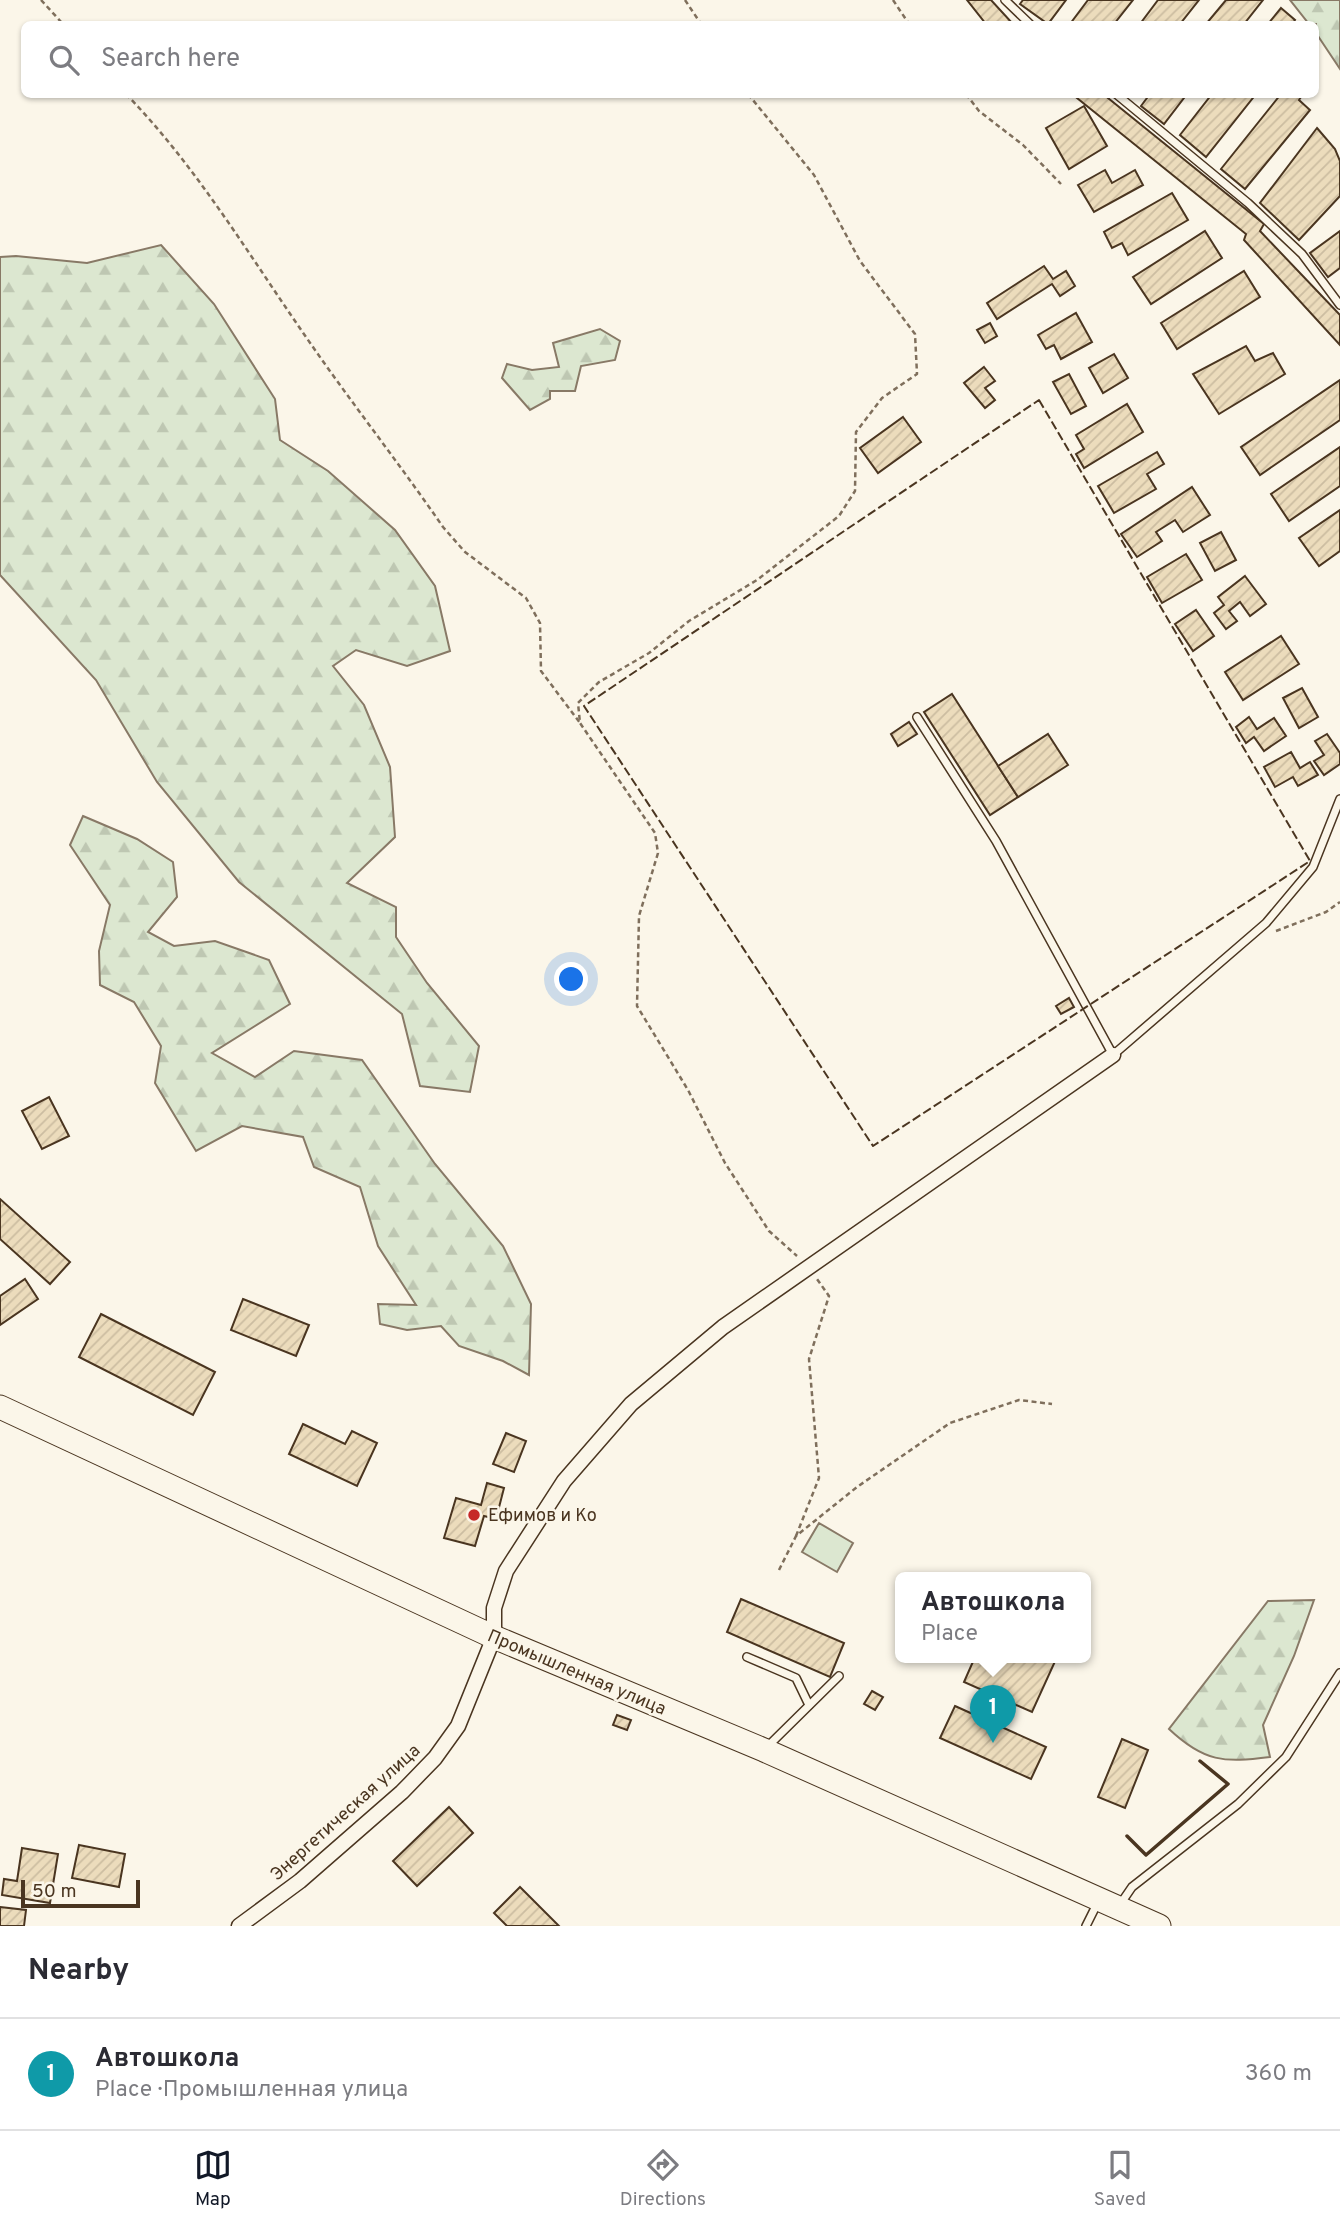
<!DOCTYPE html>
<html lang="en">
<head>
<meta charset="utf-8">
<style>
	body { margin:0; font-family:Overpass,sans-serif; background:#f7f7f7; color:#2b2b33 }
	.scale { position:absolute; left:21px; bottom:18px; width:119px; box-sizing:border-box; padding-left:7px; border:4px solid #4a3520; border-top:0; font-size:19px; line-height:24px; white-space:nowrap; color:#4a3520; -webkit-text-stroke:5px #fbf6e9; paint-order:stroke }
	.you { position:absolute; left:572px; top:980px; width:24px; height:24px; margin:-18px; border:5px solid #fff; border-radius:50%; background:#1a73e8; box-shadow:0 0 0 10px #1a73e833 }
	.badge { display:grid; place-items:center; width:46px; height:46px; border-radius:50%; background:#111827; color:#fff; font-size:23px; font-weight:700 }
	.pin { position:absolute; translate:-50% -58px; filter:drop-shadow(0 2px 4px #0008) }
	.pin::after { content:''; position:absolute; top:37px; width:24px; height:21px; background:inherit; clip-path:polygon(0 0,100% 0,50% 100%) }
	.popup { position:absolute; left:895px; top:1572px; width:196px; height:91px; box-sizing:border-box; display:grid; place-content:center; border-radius:10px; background:#fff; filter:drop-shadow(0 2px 5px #0005); font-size:23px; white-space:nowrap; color:#7c7c81 }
	.popup b { font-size:26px; color:#2b2b33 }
	.popup::after { content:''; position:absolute; left:50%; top:100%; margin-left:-14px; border:14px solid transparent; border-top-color:#fff }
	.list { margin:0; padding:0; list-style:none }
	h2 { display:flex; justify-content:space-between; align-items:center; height:91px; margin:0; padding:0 28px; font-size:30px }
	h2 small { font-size:23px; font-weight:400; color:#7c7c81 }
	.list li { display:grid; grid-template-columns:46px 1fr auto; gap:21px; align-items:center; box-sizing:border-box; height:112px; padding:0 28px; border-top:2px solid #e1e1e2 }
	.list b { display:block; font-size:26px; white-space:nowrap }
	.list p { margin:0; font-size:23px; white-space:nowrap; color:#7c7c81 }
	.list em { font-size:23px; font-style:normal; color:#7c7c81 }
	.icon { flex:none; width:38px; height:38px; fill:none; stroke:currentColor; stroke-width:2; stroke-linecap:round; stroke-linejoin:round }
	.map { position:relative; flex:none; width:1340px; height:1926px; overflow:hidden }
	.search { position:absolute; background:#fff; box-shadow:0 2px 5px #0004; left:21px; right:21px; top:21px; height:77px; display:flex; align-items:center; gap:18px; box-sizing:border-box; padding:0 24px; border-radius:10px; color:#7c7c81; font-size:26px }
	.sheet { height:203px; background:#fff }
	nav { display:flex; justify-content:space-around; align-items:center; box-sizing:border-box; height:98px; border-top:2px solid #e1e1e2; background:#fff; font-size:19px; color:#7c7c81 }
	nav a { display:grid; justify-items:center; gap:4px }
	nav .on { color:#111827 }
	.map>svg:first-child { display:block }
	.forest { fill:url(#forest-firs); stroke:#887966; stroke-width:2 }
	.garden { fill:#dce7d0; stroke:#887966; stroke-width:2 }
	.building { fill:url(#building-hatch); stroke:#4a3520; stroke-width:2 }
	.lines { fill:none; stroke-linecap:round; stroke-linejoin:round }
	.lane-casing { stroke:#4a3520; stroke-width:10 }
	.street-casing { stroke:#4a3520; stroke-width:17 }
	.primary-casing { stroke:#4a3520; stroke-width:25 }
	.path { stroke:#7f6f5c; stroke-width:2.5; stroke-dasharray:5 3.5; stroke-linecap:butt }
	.lane { stroke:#fbf6e9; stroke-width:7 }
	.street { stroke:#fbf6e9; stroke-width:14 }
	.primary { stroke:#fbf6e9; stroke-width:23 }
	.fence { stroke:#4a3520; stroke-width:2; stroke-dasharray:9 3.5; stroke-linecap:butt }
	.wall { stroke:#4a3520; stroke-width:3.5 }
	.poi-dot { fill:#c62828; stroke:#fbf6e9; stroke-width:2.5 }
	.labels { text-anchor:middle; stroke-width:5; stroke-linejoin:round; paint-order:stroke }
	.poi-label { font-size:18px; fill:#4a3520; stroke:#fbf6e9; text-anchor:start }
	.street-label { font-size:18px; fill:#4a3520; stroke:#fbf6e9 }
</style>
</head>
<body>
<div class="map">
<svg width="1340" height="1926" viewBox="0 0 1340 1926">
	<defs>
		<pattern id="forest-firs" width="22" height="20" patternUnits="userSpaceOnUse" patternTransform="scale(1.75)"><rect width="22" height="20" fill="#dce7d0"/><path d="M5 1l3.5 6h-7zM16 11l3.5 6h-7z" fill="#bec7b2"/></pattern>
		<pattern id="building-hatch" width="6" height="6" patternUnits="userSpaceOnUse" patternTransform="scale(1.75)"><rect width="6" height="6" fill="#ecdcbc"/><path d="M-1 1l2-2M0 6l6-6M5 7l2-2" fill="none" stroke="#ccbda1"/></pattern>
	</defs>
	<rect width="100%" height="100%" fill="#fbf6e9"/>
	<!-- forest -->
	<g class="forest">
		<path d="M1290,0h50v69l-24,-36v-9h-7z"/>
		<path d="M161,245l53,59 61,95 5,41 48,31 67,59 40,56 15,65 -43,15 -51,-16 -23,16 31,39 26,62 5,70 -48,46 49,24v30l31,46 52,63 -9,46 -50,-6 -18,-72 -163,-132 -82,-100 -61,-102 -96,-105v-318l16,-1 71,7z"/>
		<path d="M600,329l20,12 -5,19 -34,6 -6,25h-25v8l-20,11 -28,-32 5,-14 25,6 27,-3 -6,-24z"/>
		<path d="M83,816l54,23 36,23 4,35 -29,35 26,14 41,-5 54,19 21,44 -78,49 43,24 39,-26 68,9 73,104 68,82 28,58 -2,71 -26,-14 -44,-15 -18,-20 -34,4 -27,-6 -2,-20 38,1 -38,-59 -18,-59 -46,-20 -11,-30 -61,-11 -46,25 -41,-68 6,-37 -27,-44 -34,-17 -1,-34 11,-46 -40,-60z"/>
		<path d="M1314,1600l-20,56 -31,69 7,32c-46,6 -66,5 -101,-28l99,-128z"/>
	</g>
	<!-- garden -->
	<path class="garden" d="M819,1523l34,20 -16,29 -35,-20z"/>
	<!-- building -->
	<g class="building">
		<path d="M967,0h24l22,24h-27z"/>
		<path d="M1023,0h43l-18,24 -28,-20z"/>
		<path d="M1088,0h45l-19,24h-44z"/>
		<path d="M1158,0h41l-19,24h-40z"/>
		<path d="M1226,0h37l-19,24h-38z"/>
		<path d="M1281,8l14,12 -3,4h-24z"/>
		<path d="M1072,94h31l161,130 -4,7 80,84v30l-96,-105 2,-6z"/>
		<path d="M1150,94h37l-23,30 -23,-18z"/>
		<path d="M1212,94h44l-50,63 -26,-22z"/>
		<path d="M1281,94h22l-4,6 11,10 -65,79 -24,-20z"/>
		<path d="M1084,106l23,40 -38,23 -23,-41z"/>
		<path d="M1317,128l18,21 5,12v35l-41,44 -39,-37z"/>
		<path d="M1105,170l7,13 23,-13 8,15 -49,27 -16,-27z"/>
		<path d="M1172,193l16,27 -60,35 -6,-12 -10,5 -8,-16z"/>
		<path d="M1205,231l17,27 -71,46 -18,-27z"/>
		<path d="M1340,231v37l-12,9 -18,-24z"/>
		<path d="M1044,266l9,13 13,-8 9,15 -15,10 -8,-12 -55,35 -10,-16z"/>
		<path d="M1244,271l16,26 -83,52 -16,-26z"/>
		<path d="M1076,313l16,29 -31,17 -7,-14 -8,4 -8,-14z"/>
		<path d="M990,323l7,13 -12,7 -8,-13z"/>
		<path d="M1246,346l9,15 18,-8 12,21 -66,40 -26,-40z"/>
		<path d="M1114,354l14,24 -25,15 -14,-25z"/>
		<path d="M984,367l11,14 -10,7 10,12 -10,8 -21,-25z"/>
		<path d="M1069,374l17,32 -15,8 -18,-32z"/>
		<path d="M1340,380v40l-80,55 -19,-28z"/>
		<path d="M1127,404l16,28 -59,36 -8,-14 8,-5 -8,-14z"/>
		<path d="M903,417l18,25 -43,31 -18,-25z"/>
		<path d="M1340,447v39l-51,35 -18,-27z"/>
		<path d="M1157,452l7,12 -17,10 9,15 -42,24 -16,-27z"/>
		<path d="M1192,487l18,28 -27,17 -8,-12 -19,12 6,9 -25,16 -16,-23z"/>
		<path d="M1340,510v41l-21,15 -20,-28z"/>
		<path d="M1221,532l15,28 -21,11 -15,-28z"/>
		<path d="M1186,554l16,26 -40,23 -15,-26z"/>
		<path d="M1245,576l21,28 -16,12 -10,-14 -11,9 8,10 -11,8 -12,-16 10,-8 -6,-8z"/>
		<path d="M1196,610l18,26 -21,15 -18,-27z"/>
		<path d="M1281,636l18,28 -56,36 -18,-28z"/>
		<path d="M1302,688l16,29 -19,11 -16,-30z"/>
		<path d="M952,694l66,103 -28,18 -66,-103z"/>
		<path d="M1249,717l8,12 17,-11 12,18 -22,15 -10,-14 -8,6 -10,-16z"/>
		<path d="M909,722l8,12 -19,12 -7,-12z"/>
		<path d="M1048,734l20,31 -50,32 -20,-31z"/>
		<path d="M1327,734l13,19v11l-16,11 -10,-14 10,-6 -9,-14z"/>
		<path d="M1291,752l9,16 10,-6 8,13 -20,11 -5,-9 -18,10 -11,-20z"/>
		<path d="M1069,998l5,9 -13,7 -5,-8z"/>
		<path d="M49,1097l20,39 -27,13 -20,-38z"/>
		<path d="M0,1199l70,63 -20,22 -50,-45z"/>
		<path d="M25,1279l13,20 -38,26v-29z"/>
		<path d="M243,1299l66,26 -13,31 -65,-26z"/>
		<path d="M101,1314l114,58 -22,43 -114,-58z"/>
		<path d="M303,1424l42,20 7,-13 25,12 -20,43 -68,-32z"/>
		<path d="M506,1433l20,8 -12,31 -21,-8z"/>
		<path d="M487,1483l17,5 -8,31 -12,-3 -9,30 -31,-8 12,-40 25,7z"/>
		<path d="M741,1599l103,44 -14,34 -103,-45z"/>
		<path d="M975,1657h82l-25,55 -68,-30z"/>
		<path d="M872,1691l11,6 -8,13 -11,-6z"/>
		<path d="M955,1706l91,41 -15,32 -91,-41z"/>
		<path d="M617,1715l14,5 -4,10 -14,-5z"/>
		<path d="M1122,1739l26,11 -23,58 -27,-11z"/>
		<path d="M449,1807l24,26 -56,53 -24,-25z"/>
		<path d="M79,1845l46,9 -6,33 -47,-9z"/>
		<path d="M22,1848l36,6 -8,49 -48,-8 2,-16 13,2z"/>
		<path d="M520,1887l39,39h-52l-13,-13z"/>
		<path d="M0,1907l26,3 -2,16h-24z"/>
	</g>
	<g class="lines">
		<!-- lane casing -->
		<g class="lane-casing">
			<g id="lane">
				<path d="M1005,0l25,24"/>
				<path d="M1116,94l132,109 54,51 38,51"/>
				<path d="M917,717l79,124 117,214 153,-132 47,-56 27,-68"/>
				<path d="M747,1657l49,21 13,27"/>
				<path d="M767,1747l72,-71"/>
				<path d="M1119,1906l13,-19 106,-83 48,-47 54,-84"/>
				<path d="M1086,1926l12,-24"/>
			</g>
		</g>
		<!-- street casing -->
		<g class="street-casing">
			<path id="street" d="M239,1926l61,-45 102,-89 33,-34 23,-32 36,-89v-29l12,-37 58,-90 67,-77 92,-77 390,-272"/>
		</g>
		<!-- primary casing -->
		<g class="primary-casing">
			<path id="primary" d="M0,1407l494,230 270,113 395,176"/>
		</g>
		<!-- path -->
		<g class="path">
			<path d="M41,0l22,24"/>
			<path d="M685,0l16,24"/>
			<path d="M893,0l16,24"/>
			<path d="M126,94c70,72 123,161 180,243 44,64 93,126 137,190l22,25 61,46 14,25 1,48 39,52"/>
			<path d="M748,94l66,81 46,86 55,73 2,40 -35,24 -26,34 -1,59 -16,25 -82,64 -68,41 -40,32 -50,29 -21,21 2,20 75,110 3,20 -19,63 -2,90 51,84 37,73 44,68 28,25"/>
			<path d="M966,94l13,17 44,34 38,39"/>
			<path d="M1276,931l50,-19 14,-10"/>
			<path d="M796,1536l23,-58 -10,-119 20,-63 -12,-17"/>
			<path d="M779,1570l17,-34 61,-49 93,-64 69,-23 33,4"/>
		</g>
		<!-- lane -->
		<use href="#lane" class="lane"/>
		<!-- street -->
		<use href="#street" class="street"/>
		<!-- primary -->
		<use href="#primary" class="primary"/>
		<!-- fence -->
		<path class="fence" d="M1039,400l271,461 -437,285 -289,-440z"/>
		<!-- wall -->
		<path class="wall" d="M1127,1836l19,19 82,-71 -28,-23"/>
	</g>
	<!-- markers -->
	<circle class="poi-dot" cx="474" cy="1515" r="7"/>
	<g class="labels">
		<!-- poi labels -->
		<g class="poi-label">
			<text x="488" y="1521">Ефимов и Ко</text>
		</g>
		<!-- street labels -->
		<g class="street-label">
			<text transform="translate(577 1672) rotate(23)" y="6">Промышленная улица</text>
			<text transform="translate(345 1812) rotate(-42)" y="6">Энергетическая улица</text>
		</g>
	</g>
</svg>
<div class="scale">50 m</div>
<div class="you"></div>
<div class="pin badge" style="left:993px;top:1743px;background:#0f9aa8">1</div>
<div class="popup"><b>Автошкола</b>Place</div>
<div class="search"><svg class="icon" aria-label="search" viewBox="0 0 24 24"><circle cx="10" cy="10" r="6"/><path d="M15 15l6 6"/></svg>Search here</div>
</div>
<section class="sheet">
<h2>Nearby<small></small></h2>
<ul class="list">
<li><span class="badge" style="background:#0f9aa8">1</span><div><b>Автошкола</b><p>Place · Промышленная улица</p></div><em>360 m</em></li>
</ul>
</section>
<nav>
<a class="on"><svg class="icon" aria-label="map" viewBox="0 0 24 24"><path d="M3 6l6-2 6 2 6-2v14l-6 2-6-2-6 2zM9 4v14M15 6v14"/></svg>Map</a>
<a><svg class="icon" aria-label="directions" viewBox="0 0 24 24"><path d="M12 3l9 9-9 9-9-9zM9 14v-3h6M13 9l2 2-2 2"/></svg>Directions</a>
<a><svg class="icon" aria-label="saved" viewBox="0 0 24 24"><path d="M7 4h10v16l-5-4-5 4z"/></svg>Saved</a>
</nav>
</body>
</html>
